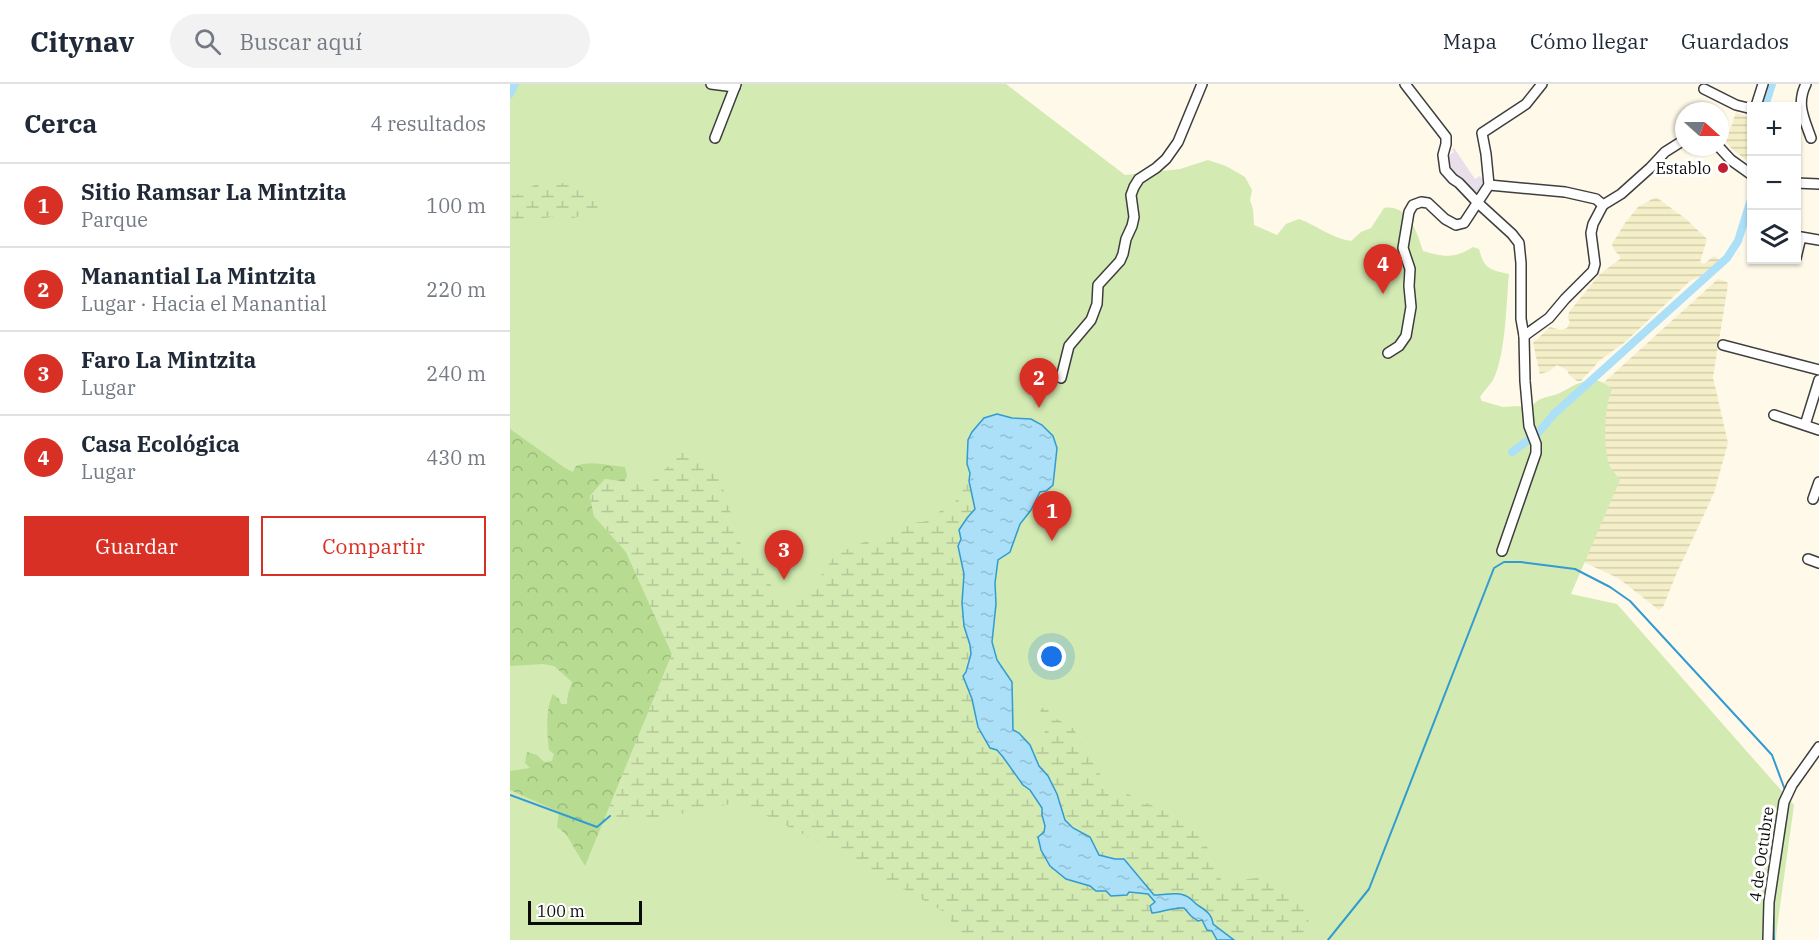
<!DOCTYPE html>
<html lang="es">
<head>
<meta charset="utf-8">
<style>
	body { margin:0; font-family:"IBM Plex Serif",serif; background:#f2f2f3; color:#1f2937 }
	.controls { position:absolute; right:18px; top:18px; display:grid; overflow:hidden; border-radius:0px; box-shadow:0 2px 4px #0004 }
	.controls button { width:54px; height:54px; display:grid; place-items:center; padding:0; border:0; border-bottom:2px solid #e0e1e3; background:#fff; color:#1f2937; font:30px sans-serif }
	.compass { position:absolute; left:1165px; top:18px; width:54px; height:54px; border-radius:50%; background:#fff; box-shadow:0 2px 4px #0004; rotate:111deg }
	.scale { position:absolute; left:18px; bottom:15px; width:114px; box-sizing:border-box; padding-left:6px; border:3px solid #0b0b0b; border-top:0; font-size:16px; line-height:21px; white-space:nowrap; color:#0b0b0b; -webkit-text-stroke:4px #fff; paint-order:stroke }
	.you { position:absolute; left:542px; top:573px; width:21px; height:21px; margin:-15px; border:4px solid #fff; border-radius:50%; background:#1a73e8; box-shadow:0 0 0 9px #1a73e833 }
	.badge { display:grid; place-items:center; width:39px; height:39px; border-radius:50%; background:#d93025; color:#fff; font-size:20px; font-weight:700 }
	.pin { position:absolute; translate:-50% -50px; filter:drop-shadow(0 2px 3px #0008) }
	.pin::after { content:''; position:absolute; top:32px; width:21px; height:18px; background:inherit; clip-path:polygon(0 0,100% 0,50% 100%) }
	.list { margin:0; padding:0; list-style:none }
	h2 { display:flex; justify-content:space-between; align-items:center; height:78px; margin:0; padding:0 24px; font-size:26px }
	h2 small { font-size:20px; font-weight:400; color:#747a83 }
	.list li { display:grid; grid-template-columns:39px 1fr auto; gap:18px; align-items:center; box-sizing:border-box; height:84px; padding:0 24px; border-top:2px solid #e0e1e3 }
	.list b { display:block; font-size:22px; white-space:nowrap }
	.list p { margin:0; font-size:20px; white-space:nowrap; color:#747a83 }
	.list em { font-size:20px; font-style:normal; color:#747a83 }
	.actions { display:flex; gap:12px; padding:18px 24px }
	.actions a { flex:1; padding:14px 0; border:2px solid #d93025; border-radius:0px; text-align:center; font-size:21px; color:#d93025 }
	.actions .main { background:#d93025; color:#fff }
	.icon { flex:none; width:33px; height:33px; fill:none; stroke:currentColor; stroke-width:2; stroke-linecap:round; stroke-linejoin:round }
	.map { position:relative; flex:none; width:1309px; height:856px; overflow:hidden }
	header { display:flex; align-items:center; gap:36px; box-sizing:border-box; height:84px; padding:0 30px; background:#fff; border-bottom:2px solid #e0e1e3 }
	header strong { font-size:28px }
	nav { display:flex; gap:33px; margin-inline-start:auto; font-size:21px }
	.search { width:420px; height:54px; background:#f2f2f3; display:flex; align-items:center; gap:15px; box-sizing:border-box; padding:0 21px; border-radius:33px; color:#747a83; font-size:22px }
	main { display:flex }
	aside { flex:1; background:#fff }
	.map>svg:first-child { display:block }
	.industrial { fill:#e9dfeb }
	.farmland { fill:url(#farmland-rules) }
	.grass { fill:#d3eab2 }
	.forest { fill:url(#forest-crowns) }
	.wetland { fill:url(#wetland-marsh) }
	.water { fill:url(#water-ripples); stroke:#319bd2; stroke-width:1.5 }
	.lines { fill:none; stroke-linecap:round; stroke-linejoin:round }
	.stream { stroke:#319bd2; stroke-width:2 }
	.canal { stroke:#ace0f8; stroke-width:8 }
	.minor-casing { stroke:#3e3e3e; stroke-width:12 }
	.minor { stroke:#fff; stroke-width:9 }
	.poi-dot { fill:#bf1f31; stroke:#fff; stroke-width:2 }
	.labels { text-anchor:middle; stroke-width:6; stroke-linejoin:round; paint-order:stroke }
	.poi-label { font-size:16px; fill:#0b0b0b; stroke:#fff; text-anchor:end }
	.street-label { font-size:16px; fill:#0b0b0b; stroke:#fff }
</style>
</head>
<body>
<header>
<strong>Citynav</strong>
<div class="search"><svg class="icon" aria-label="search" viewBox="0 0 24 24"><circle cx="10" cy="10" r="6"/><path d="M15 15l6 6"/></svg>Buscar aquí</div>
<nav><a>Mapa</a><a>Cómo llegar</a><a>Guardados</a></nav>
</header>
<main>
<aside>
<h2>Cerca<small>4 resultados</small></h2>
<ul class="list">
<li><span class="badge">1</span><div><b>Sitio Ramsar La Mintzita</b><p>Parque</p></div><em>100 m</em></li>
<li><span class="badge">2</span><div><b>Manantial La Mintzita</b><p>Lugar · Hacia el Manantial</p></div><em>220 m</em></li>
<li><span class="badge">3</span><div><b>Faro La Mintzita</b><p>Lugar</p></div><em>240 m</em></li>
<li><span class="badge">4</span><div><b>Casa Ecológica</b><p>Lugar</p></div><em>430 m</em></li>
</ul>
<div class="actions"><a class="main">Guardar</a><a>Compartir</a></div>
</aside>
<div class="map">
<svg width="1309" height="856" viewBox="0 0 1309 856">
	<defs>
		<pattern id="farmland-rules" width="6" height="5" patternUnits="userSpaceOnUse" patternTransform="scale(1.5)"><rect width="6" height="5" fill="#f5efc9"/><path d="M0 2.5h6" fill="none" stroke="#d1ccab"/></pattern>
		<pattern id="forest-crowns" width="20" height="18" patternUnits="userSpaceOnUse" patternTransform="scale(1.5)"><rect width="20" height="18" fill="#b7db91"/><path d="M2 6a3 3 0 1 1 6 0M12 15a3 3 0 1 1 6 0" fill="none" stroke="#9cbb7c"/></pattern>
		<pattern id="wetland-marsh" width="20" height="14" patternUnits="userSpaceOnUse" patternTransform="scale(1.5)"><rect width="20" height="14" fill="#d3eab2"/><path d="M1 5h8M5 5V1M11 12h8M15 12V8" fill="none" stroke="#b4c798"/></pattern>
		<pattern id="water-ripples" width="26" height="14" patternUnits="userSpaceOnUse" patternTransform="scale(1.5)"><rect width="26" height="14" fill="#ace0f8"/><path d="M2 4q2-2 4 0t4 0M15 11q2-2 4 0t4 0" fill="none" stroke="#93bfd3"/></pattern>
	</defs>
	<rect width="100%" height="100%" fill="#fff9e9"/>
	<!-- industrial -->
	<path class="industrial" d="M944,64l21,31 5,-3 6,8 -14,12 -15,-21 -4,2 -6,-8 4,-3 -6,-8 9,-6 -2,-3z"/>
	<!-- farmland -->
	<g class="farmland">
		<path d="M1226,28l15,7v45l-20,-16 -5,-6z"/>
		<path d="M1146,113l30,22 21,20 -7,23 4,2 10,-8 6,4 -17,15 -13,6 -66,62 -24,17 -19,21h-4l-8,-6 -2,-5 -10,-5 -7,6 -10,3 -7,-31 17,-16 11,3 6,-2 3,-6 -2,-4 1,-6 31,-38 20,-15v-3l-6,-6 -2,-6 13,-21 13,-16z"/>
		<path d="M1208,195l9,3 1,3 -15,92 15,66 -14,50 -39,84 -12,30 -4,3 -41,-32 -37,-17 -1,-157z"/>
	</g>
	<!-- grass -->
	<path class="grass" d="M0,0h496l119,91 55,-6 28,-9 18,6 19,11 7,13 -2,10 3,9 1,16 23,10 9,-11 13,-5c19,7 32,19 52,22l10,-9 10,-4 13,-20c24,-4 33,24 39,43 21,6 31,8 50,-4l6,2c5,20 11,21 30,25 -3,30 -3,78 -15,104 -3,6 -10,13 -14,19l2,4 21,6 15,-1 12,2c3,-3 7,-8 11,-9 6,-3 13,-3 19,-6 18,-10 34,-21 52,-4 -8,20 -9,54 -3,75 2,6 8,11 11,16l-49,114 46,10 177,201 -17,123 -1,12h-1266z"/>
	<!-- forest -->
	<path class="forest" d="M0,345l55,39 8,4 3,-6c17,-6 31,0 49,1l2,9 -3,6 -19,-3 -15,17 4,20 32,36 46,102 -87,212 -19,-32 -9,-7 2,-15 -49,-22v-19l20,-3 -5,-5 2,-11 10,3 7,7 8,-1 2,-7 -5,-4c-2,-19 -4,-39 4,-56l6,5 2,5h6l1,-10 4,-12 -18,-16 -11,-2 -33,2z"/>
	<!-- wetland -->
	<g class="wetland">
		<path d="M42,98c18,1 33,5 46,18l-1,11 -24,7 -22,-1 -13,2 -28,14v-46l5,9 23,-13z"/>
		<path d="M173,364l9,1 25,21 26,81 14,12 9,12 14,28 29,-10 27,-39 75,-32h12l32,-20 14,-21 6,28 -8,9 -7,16 1,5 -3,7 6,29 -2,18 2,33 6,19 1,9 -8,23 9,22 25,51 46,58c-1,9 3,16 1,24l37,51 9,3 6,5h10l5,5 16,-1 2,-3 19,2 17,17 9,-4 10,1 13,13 5,-1c2,7 10,12 15,20h-248v-4l-15,-8 -6,-14 -116,-65 -92,-47 -90,18h-46l68,-166 -46,-102 -32,-36 -4,-20 15,-17 43,6 27,-25z"/>
		<path d="M538,622l7,12 18,10 32,55 94,45 23,54 43,-5 44,26 -1,30 -8,7h-66l-21,-16c-1,-4 0,-5 -3,-9 -3,-5 -21,-19 -27,-20 -8,-3 -20,0 -29,0 -16,-21 -30,-33 -55,-40l-9,-18 -17,-9 -8,-8 -8,-27 -9,-17 -9,-10 -7,-13 13,-20 -5,-24z"/>
	</g>
	<!-- water -->
	<path class="water" d="M487,330l15,4 19,1 11,6 11,11 4,12 -4,37 -7,6 -6,1 -9,18 -11,14 -10,28 -12,8 -3,23 1,21 -4,38 5,18 15,22 1,48 6,3 11,12 9,21 9,10 9,18 8,26 8,8 17,9 9,18 16,4h9l30,36c10,0 25,-4 34,2 4,2 7,7 11,9 8,5 13,9 14,18l21,16h-17l-5,-9 -5,-1 -5,-10 -4,1 -7,-5 -7,-8c-11,-1 -21,4 -32,5l-2,-7 5,-4 -7,-8 -19,-2 -2,3 -16,1 -5,-5h-10l-6,-5 -24,-7 -16,-13 -9,-16 -3,-13 6,-5 1,-6 -3,-11v-7l-12,-18 -7,-5 -20,-28 -6,-7 -7,-2 -12,-21 -6,-28 -9,-23 3,-4 5,-18 -1,-9 -6,-19 -2,-23 2,-29 -6,-28 3,-7 -2,-9 8,-12 8,-9 -6,-28 1,-8 -3,-9 1,-24 4,-8 12,-14z"/>
	<g class="lines">
		<!-- stream -->
		<g class="stream">
			<path d="M0,711l87,32 13,-11"/>
			<path d="M1270,777l7,-56"/>
			<path d="M1263,818l1,38"/>
			<path d="M818,856l41,-51 125,-321 10,-6h17l54,7 35,18 20,14 142,154 13,35"/>
		</g>
		<!-- canal -->
		<g class="canal">
			<path d="M0,10l5,-10"/>
			<path d="M1255,22l7,-22"/>
			<path d="M1002,368l26,-19 16,-19 173,-156 11,-17 14,-45"/>
		</g>
		<!-- minor casing -->
		<g class="minor-casing">
			<g id="minor">
				<path d="M201,0l24,3"/>
				<path d="M895,0l41,53v7l-3,11 2,15 8,9 6,4 19,20 34,31 7,9 2,20v56l3,17 1,45 4,45 7,18v9l-34,98"/>
				<path d="M1296,0c-10,20 -2,34 5,54"/>
				<path d="M1194,5l32,16 16,4"/>
				<path d="M1246,22l7,-22"/>
				<path d="M205,54l21,-54"/>
				<path d="M1209,63l12,13 21,15"/>
				<path d="M1286,99l23,1"/>
				<path d="M979,101l76,7 31,7 7,6"/>
				<path d="M1286,174l5,-21 18,3"/>
				<path d="M1014,252l25,-18 16,-19 28,-28 2,-7 -4,-31 2,-9 10,-19 18,-11 29,-26 15,-16 19,-12"/>
				<path d="M1213,261l96,25"/>
				<path d="M878,269l11,-7 7,-10 5,-29 -2,-21 1,-17 -7,-21 6,-36 4,-7 8,-3 7,1 17,16 11,6 8,-2 25,-38 -3,-31 -4,-21 44,-29 16,-20"/>
				<path d="M551,294l8,-32 22,-26 6,-16 1,-19 22,-24 3,-7 3,-15 6,-13 2,-9 -3,-22 3,-8 5,-8 17,-11 10,-9 12,-17 24,-58"/>
				<path d="M1264,331l45,15"/>
				<path d="M1295,341l14,-45"/>
				<path d="M1303,415l6,-17"/>
				<path d="M1298,475l11,4"/>
				<path d="M1258,856l1,-38 15,-100 8,-17 27,-38"/>
			</g>
		</g>
		<!-- minor -->
		<use href="#minor" class="minor"/>
	</g>
	<!-- markers -->
	<circle class="poi-dot" cx="1213" cy="84" r="6"/>
	<g class="labels">
		<!-- poi labels -->
		<g class="poi-label">
			<text x="1201" y="90">Establo</text>
		</g>
		<!-- street labels -->
		<g class="street-label">
			<text transform="translate(1251 770) rotate(-82)" y="6">4 de Octubre</text>
		</g>
	</g>
</svg>
<div class="controls">
<button>+</button>
<button>−</button>
<button><svg class="icon" aria-label="layers" viewBox="0 0 24 24"><path d="M12 4l9 5-9 5-9-5zM3 14l9 5 9-5"/></svg></button>
</div>
<svg class="compass" viewBox="-18 -18 36 36"><path d="M0-13l5 13h-10z" fill="#e53935"/><path d="M0 13l5-13h-10z" fill="#747a83"/></svg>
<div class="scale">100 m</div>
<div class="you"></div>
<div class="pin badge" style="left:542px;top:457px">1</div>
<div class="pin badge" style="left:529px;top:324px">2</div>
<div class="pin badge" style="left:274px;top:496px">3</div>
<div class="pin badge" style="left:873px;top:210px">4</div>
</div>
</main>
</body>
</html>
